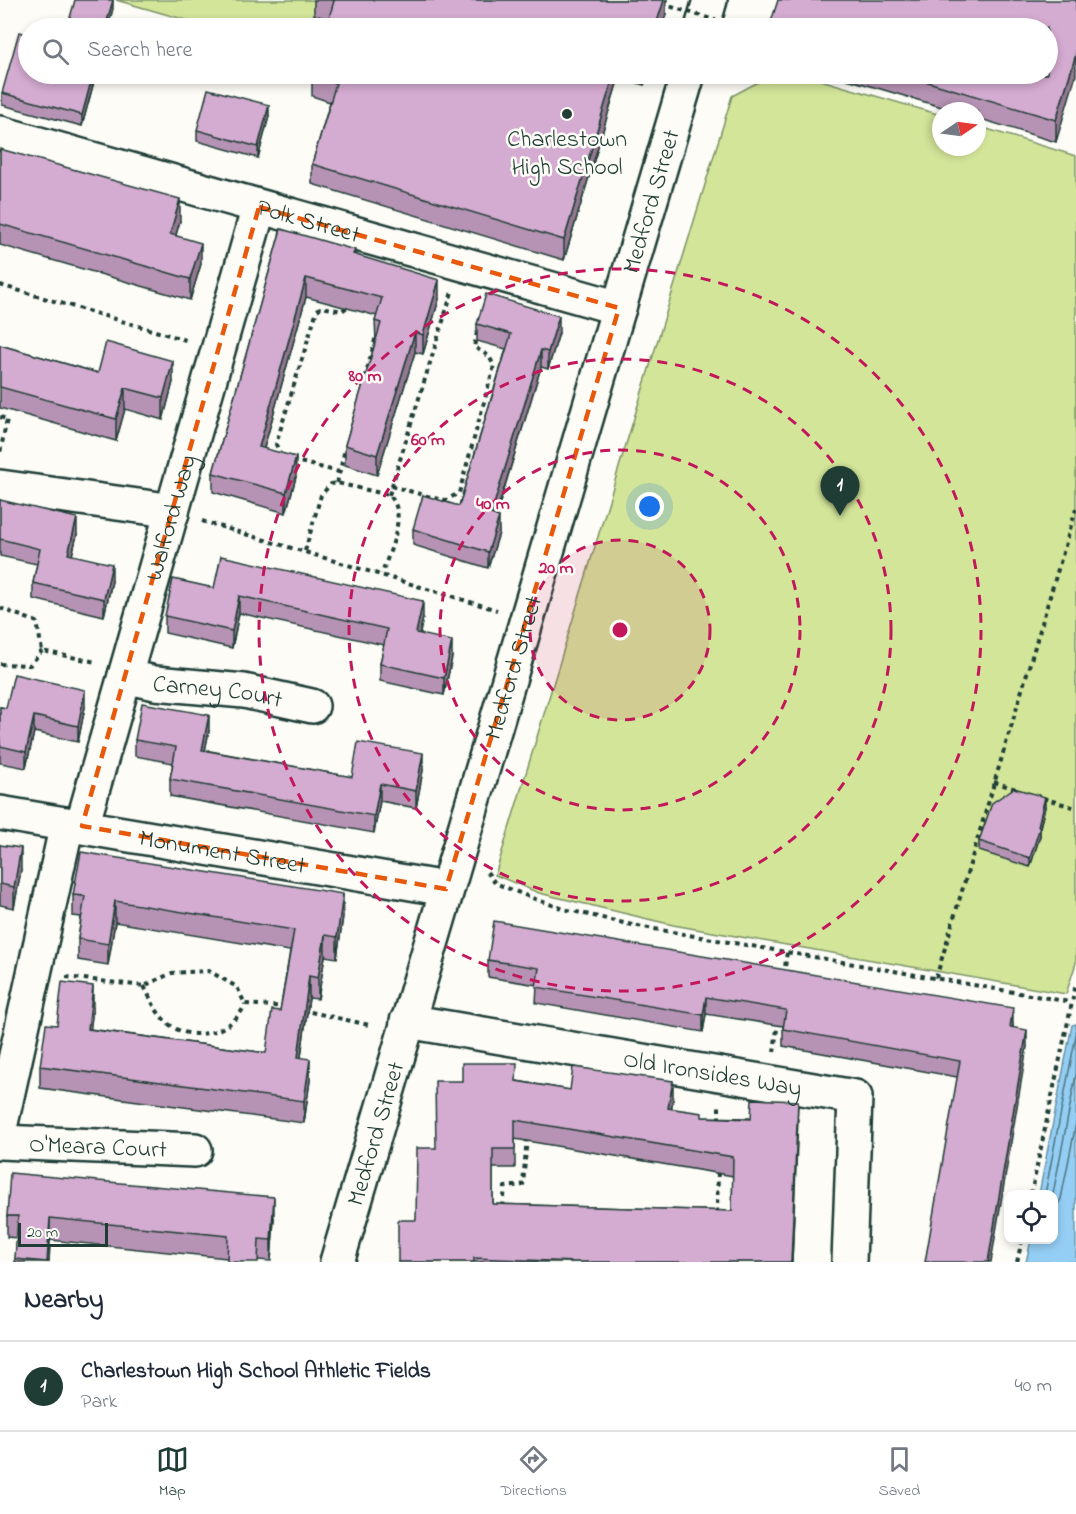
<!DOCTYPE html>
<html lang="en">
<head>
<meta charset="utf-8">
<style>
	body { margin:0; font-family:"Indie Flower",sans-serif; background:#f2f2f3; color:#1f2937 }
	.controls { position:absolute; right:18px; bottom:18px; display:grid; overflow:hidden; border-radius:12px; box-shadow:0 3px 9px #0003 }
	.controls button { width:54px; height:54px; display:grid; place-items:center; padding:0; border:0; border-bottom:2px solid #e0e1e3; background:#fff; color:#1f2937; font:30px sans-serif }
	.compass { position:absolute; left:932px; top:102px; width:54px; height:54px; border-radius:50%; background:#fff; box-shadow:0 3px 9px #0003; rotate:77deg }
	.scale { position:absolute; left:18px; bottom:15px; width:90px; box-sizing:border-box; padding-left:6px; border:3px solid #1f3d34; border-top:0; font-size:16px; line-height:21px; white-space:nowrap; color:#1f3d34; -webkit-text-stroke:4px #fdfcf7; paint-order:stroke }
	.you { position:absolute; left:650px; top:507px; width:21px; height:21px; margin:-15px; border:4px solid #fff; border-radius:50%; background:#1a73e8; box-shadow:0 0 0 9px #1a73e833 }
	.badge { display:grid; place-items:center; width:39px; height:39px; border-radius:50%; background:#1f3d34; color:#fff; font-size:20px; font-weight:700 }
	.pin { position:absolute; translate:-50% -50px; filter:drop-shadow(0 2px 3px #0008) }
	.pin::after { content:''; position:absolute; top:32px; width:21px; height:18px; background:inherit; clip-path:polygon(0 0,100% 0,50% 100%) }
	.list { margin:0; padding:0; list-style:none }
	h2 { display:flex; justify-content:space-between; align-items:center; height:78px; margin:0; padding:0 24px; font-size:26px }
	h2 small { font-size:20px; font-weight:400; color:#747a83 }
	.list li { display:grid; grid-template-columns:39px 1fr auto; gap:18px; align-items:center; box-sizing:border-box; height:90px; padding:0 24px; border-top:2px solid #e0e1e3 }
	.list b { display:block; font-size:22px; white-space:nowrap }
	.list p { margin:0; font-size:20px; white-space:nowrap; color:#747a83 }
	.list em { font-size:20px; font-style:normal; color:#747a83 }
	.icon { flex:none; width:33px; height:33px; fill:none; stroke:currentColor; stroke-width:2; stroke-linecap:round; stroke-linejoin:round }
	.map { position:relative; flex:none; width:1076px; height:1262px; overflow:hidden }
	.search { position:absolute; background:#fff; box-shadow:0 3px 9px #0003; left:18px; right:18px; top:18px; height:66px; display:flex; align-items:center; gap:15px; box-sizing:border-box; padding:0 21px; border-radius:33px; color:#747a83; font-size:22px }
	.sheet { height:168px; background:#fff }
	nav { display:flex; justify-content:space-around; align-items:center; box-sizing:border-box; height:84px; border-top:2px solid #e0e1e3; background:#fff; font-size:16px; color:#747a83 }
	nav a { display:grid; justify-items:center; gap:3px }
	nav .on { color:#1f3d34 }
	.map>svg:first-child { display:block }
	.green { fill:#d3e599; stroke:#799166; stroke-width:1.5 }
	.water { fill:#95cef5; stroke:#6694a8; stroke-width:1.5 }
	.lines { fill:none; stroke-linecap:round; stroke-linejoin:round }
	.shore { stroke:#4e7781; stroke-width:1.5 }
	.minor-casing { stroke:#1f3d34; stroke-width:38 }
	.secondary-casing { stroke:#1f3d34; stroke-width:38 }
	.path { stroke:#1f3d34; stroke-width:4; stroke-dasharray:4.5 4.5; stroke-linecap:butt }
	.minor { stroke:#fdfcf7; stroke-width:33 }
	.secondary { stroke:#fdfcf7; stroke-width:33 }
	.path-bridge { stroke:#1f3d34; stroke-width:4; stroke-dasharray:4.5 4.5; stroke-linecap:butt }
	.wall { fill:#b693b4; stroke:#1f3d34; stroke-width:1.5; fill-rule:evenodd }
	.shaded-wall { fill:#947892; stroke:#1f3d34; stroke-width:1.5 }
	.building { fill:#d4abd1; stroke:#1f3d34; stroke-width:1.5; fill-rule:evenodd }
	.marked { fill:none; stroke:#e8590c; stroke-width:4.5; stroke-dasharray:12 8; stroke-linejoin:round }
	.ring { fill:none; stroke:#c2185b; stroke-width:3; stroke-dasharray:10 8 }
	.poi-dot { fill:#1f3d34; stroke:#fdfcf7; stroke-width:2 }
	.labels { text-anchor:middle; stroke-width:5; stroke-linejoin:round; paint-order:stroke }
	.poi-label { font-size:24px; fill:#1f3d34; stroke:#fdfcf7 }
	.street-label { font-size:24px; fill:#1f3d34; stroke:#fdfcf7 }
	.centre { fill:#c2185b; stroke:#fdfcf7; stroke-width:3 }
	.ring-label { font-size:18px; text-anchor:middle; font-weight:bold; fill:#c2185b; stroke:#fdfcf7; stroke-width:5; stroke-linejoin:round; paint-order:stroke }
</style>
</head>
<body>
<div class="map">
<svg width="1076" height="1262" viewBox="0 0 1076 1262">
	<rect width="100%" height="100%" fill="#fdfcf7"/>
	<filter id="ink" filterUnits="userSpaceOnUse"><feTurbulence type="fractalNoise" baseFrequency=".0167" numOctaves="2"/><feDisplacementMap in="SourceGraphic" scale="12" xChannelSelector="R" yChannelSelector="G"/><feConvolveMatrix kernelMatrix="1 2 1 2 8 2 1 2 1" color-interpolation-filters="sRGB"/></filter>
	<g filter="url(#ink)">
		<!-- green -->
		<g class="green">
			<path d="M116,0h202l16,21 -2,7h-118z"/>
			<path d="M773,74h27l141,41v32h36v-21l99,30v807l-10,31 -393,-69 -134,-32 -44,-18 237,-779z"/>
		</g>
		<!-- water -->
		<path class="water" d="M1076,1024v238h-50l5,-22h23v-46h-15l33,-169z"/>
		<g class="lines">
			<!-- shore -->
			<g class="shore">
				<path d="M1045,1194l31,-159"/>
				<path d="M1053,1194l23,-119"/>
				<path d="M1054,1211l7,-12 15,-76"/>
			</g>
			<!-- minor casing -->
			<g class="minor-casing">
				<g id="minor">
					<path id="s1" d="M0,133l619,175"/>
					<path d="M0,487l153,21 19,5"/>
					<path id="s2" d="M125,676l30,7 89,8 68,15"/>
					<path id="s3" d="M0,813l446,76"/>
					<path id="s4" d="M82,826l177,-619"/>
					<path id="s5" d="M407,1021l448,76 -6,165"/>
					<path d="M0,1128l67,-304"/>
					<path id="s6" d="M0,1142l195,8"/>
				</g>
			</g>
			<!-- secondary casing -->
			<g class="secondary-casing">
				<g id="secondary">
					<path d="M702,28l8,-28"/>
					<path id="s7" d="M337,1262l351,-1188"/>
				</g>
			</g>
			<!-- path -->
			<g class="path">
				<path d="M0,285l189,56"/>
				<path d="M365,378l11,-42"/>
				<path d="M0,417l7,2 -7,34"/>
				<path d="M280,456l-4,-12 41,-134 5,-3 20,4 8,-6"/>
				<path d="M292,460l47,12"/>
				<path d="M337,483l8,-34"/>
				<path d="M391,486l47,13 8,1 13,-7 35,-127 -5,-10 -15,-9 4,-20"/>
				<path d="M389,495l63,-203"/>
				<path d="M202,521l295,89"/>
				<path d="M305,551l16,-56 10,-11 6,-1 52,12c20,19 0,56 -7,79"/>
				<path d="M0,608l37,14 5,29 54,11"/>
				<path d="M0,664l30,1 12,-14"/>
				<path d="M994,782l25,8"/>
				<path d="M1043,798l33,10"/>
				<path d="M487,872l8,11 37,15 32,11 68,16 438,77"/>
				<path d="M784,975l3,-23"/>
				<path d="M66,977l78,9 28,-13 37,-2 28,16 8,17 41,3"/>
				<path d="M936,978l140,-469"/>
				<path d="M144,986c8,15 12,28 26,39 25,19 65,6 75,-21"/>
				<path d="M302,1010l67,15"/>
				<path d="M774,1052l4,-31"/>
				<path d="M719,1120v-16"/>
				<path d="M1031,1194l45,-210"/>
				<path d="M503,1207l2,-20 18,-2 4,-49"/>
				<path d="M717,1213l1,-43"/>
				<path d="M1017,1262l5,-22"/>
			</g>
			<!-- minor -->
			<use href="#minor" class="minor"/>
			<!-- secondary -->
			<use href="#secondary" class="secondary"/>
			<!-- path-bridge -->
			<path class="path-bridge" d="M662,4l79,24"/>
		</g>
		<!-- wall -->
		<g class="wall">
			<path d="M314,0h353l-1,4v10l-337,5 -15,-4z"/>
			<path d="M1076,0l-20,142 -79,-24v-7h-22l-125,-37h217z"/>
			<path d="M96,74l-14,52 -80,-21v-12z"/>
			<path d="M312,74h336l-4,11 -25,-8 -55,183 -252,-76v-20l18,-62 -18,-6z"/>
			<path d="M269,116l-11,42 -61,-17v-11z"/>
			<path d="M0,149l180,72 -4,14 25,29 -11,36 -190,-55z"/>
			<path d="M281,229l74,25 84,45 -16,55 -8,-2 -38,123 -32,-10v-20l31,-104 -1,-20 2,-5 -71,-19 -42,151 32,29 -10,36 -73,-21v-19z"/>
			<path d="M477,324l82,9 -11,36 -7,-2 -45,149 3,17 -11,35 -75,-23v-16l46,-23 47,-157 -29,-8z"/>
			<path d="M0,345l98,28 75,9 -10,38 -38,-11 -9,32 -116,-33z"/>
			<path d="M0,500l77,35 -5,20 40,26 -8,35 -71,-17v-16l4,-19 -37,-8z"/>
			<path d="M214,588l209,30 -3,15 32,24 -8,38 -64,-14v-17l4,-19 -145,-32 -7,35 -67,-15v-17z"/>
			<path d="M0,707l6,1 79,-1 -7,35 -44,-10 -8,36 -26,-5z"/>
			<path d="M209,731l-4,19 147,27 71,-7 -7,38 -36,-7 -6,32 -204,-37v-17l3,-16 -38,-7v-16z"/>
			<path d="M1045,807l-5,20v9l-10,31 -51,-16v-10z"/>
			<path d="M0,845l21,25 -7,38 -14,-3z"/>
			<path d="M73,895l270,21 -6,42 -12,-2 -7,43 -9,-1 -8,59 9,23 -6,43 -264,-35v-22l17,-41 36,-17 -3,21 176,24 14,-42 10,-60 -175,-29 -7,43 -30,-5v-21l3,-22 -8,-1z"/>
			<path d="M488,960l525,65v3l14,19 -70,30 -174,-31v-20l-77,-12 -3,18 -167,-29 1,-18 -49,-8z"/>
			<path d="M462,1081h55l53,9 103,10 -2,8 31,9 96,2 -6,143h-394l18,-42 20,-72zM515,1139l218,37 -1,35 -239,-7v-36h22z"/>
			<path d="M7,1216l267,2 -3,43 -44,-3 -177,-18 -1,22h-34l2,-24 -10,-1z"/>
		</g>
		<!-- shaded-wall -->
		<g class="shaded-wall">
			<path d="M113,0v9l-5,19h-3z"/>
			<path d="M663,0h4l-1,4v10l-4,14h-7z"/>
			<path d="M1076,54v21l-20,67v-22z"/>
			<path d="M93,74h3l-14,52v-11z"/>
			<path d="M614,74h5v3l-55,183v-20z"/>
			<path d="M644,74h4l-4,11z"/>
			<path d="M269,105v11l-11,42v-11z"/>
			<path d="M180,199v22l-10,34v-21z"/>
			<path d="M201,243v21l-11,36v-21z"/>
			<path d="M306,278v19l-47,169v-19z"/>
			<path d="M439,280v19l-16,55v-19z"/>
			<path d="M559,316v17l-11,36v-17z"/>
			<path d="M415,332v20l-38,123v-20z"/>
			<path d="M541,350v17l-50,164v-17z"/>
			<path d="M173,361v21l-10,38v-22z"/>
			<path d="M125,388v21l-9,32v-22z"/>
			<path d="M296,457v20l-10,36v-20z"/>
			<path d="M499,517v16l-11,35v-16z"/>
			<path d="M77,518v17l-9,36v-17z"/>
			<path d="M112,564v17l-8,35v-17z"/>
			<path d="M239,596v17l-7,35v-17z"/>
			<path d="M423,601v17l-7,31v-16z"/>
			<path d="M452,641v16l-8,38v-17z"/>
			<path d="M85,690v17l-7,35v-16z"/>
			<path d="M209,715v16l-7,35v-16z"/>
			<path d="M34,716v16l-8,36v-16z"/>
			<path d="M423,753v17l-7,38v-17z"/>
			<path d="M380,784v17l-6,32v-17z"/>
			<path d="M1045,797v10l-5,20v9l-10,31v-9z"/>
			<path d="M21,848v22l-7,38v-21z"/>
			<path d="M343,894v22l-6,42v-21z"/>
			<path d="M115,901v21l-7,43v-21z"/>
			<path d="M325,935v21l-7,43v-21z"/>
			<path d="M309,976v22l-11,80v-21z"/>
			<path d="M93,986v22l-5,42v-21z"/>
			<path d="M706,997v17l-3,18v-17z"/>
			<path d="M1013,1008v17l-3,19v-17z"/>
			<path d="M1027,1030v17l-36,215h-3z"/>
			<path d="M310,1059v21l-6,43v-22z"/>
			<path d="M673,1081v19l-5,26v-18z"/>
			<path d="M798,1101l-6,161h-1z"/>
			<path d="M274,1197v21l-3,43v-21z"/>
			<path d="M50,1218v22l-1,22h-2z"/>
		</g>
		<!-- building -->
		<g class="building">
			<path d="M75,0h38l-8,28h-38z"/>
			<path d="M332,0h332l-9,28h-329l8,-27z"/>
			<path d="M778,0h298v54l-20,66 -155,-46h146v-46h-278z"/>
			<path d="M19,32l9,2v40h65l-11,41 -80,-22z"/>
			<path d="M312,74h302l-50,166 -252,-76 24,-81 -24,-7z"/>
			<path d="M208,89l61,16 -11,42 -61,-17z"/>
			<path d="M0,149l180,50 -10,35 31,9 -11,36 -190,-55z"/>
			<path d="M281,229l74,21 -2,4 86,26 -16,55 -8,-3 -38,123 -32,-10 36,-122 -6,-2 7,-23 -76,-20 -47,169 37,10 -10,36 -73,-20z"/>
			<path d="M486,294l73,22 -11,36 -7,-2 -50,164 8,3 -11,35 -75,-23 10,-34 36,11 52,-172 -34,-10z"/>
			<path d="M106,342l67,19 -10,37 -38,-10 -9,31 -116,-32v-42l98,28z"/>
			<path d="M0,500l77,18 -9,36 44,10 -8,35 -71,-16 7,-34 -40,-10z"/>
			<path d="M221,556l202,45 -7,32 36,8 -8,37 -64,-14 7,-35 -148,-33 -7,35 -67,-15 8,-37 41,9z"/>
			<path d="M14,674l71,16 -7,36 -44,-10 -8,36 -26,-6v-39l6,1z"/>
			<path d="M142,703l67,12 -7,35 150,27 6,-35 65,11 -7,38 -36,-7 -6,32 -204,-37 6,-32 -41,-7z"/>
			<path d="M1014,788l31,9 -7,29 2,1 -10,31 -51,-17 13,-38z"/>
			<path d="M0,845l21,3 -7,39 -14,-3z"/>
			<path d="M81,852l262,42 -6,43 -12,-2 -7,43 -9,-2 -11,81 12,2 -6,42 -264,-35 6,-42 11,1 5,-43 31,4 -5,43 178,24 6,-43 8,1 14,-81 -179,-29 -7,43 -30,-5 7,-43 -12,-1z"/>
			<path d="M494,921l519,87 -3,19 17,3 -39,232h-63l35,-201 -177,-32 3,-19 -80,-13 -3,18 -167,-28 3,-19 -51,-8z"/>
			<path d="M462,1063h55l-1,18 54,9 3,-23 100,14 -5,27 34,5v4l49,2 1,-20 46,2 -7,161h-216l-101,-4v4h-76v-42h18l1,-72h19l-1,-67h27zM515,1120l218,37 -1,54 -239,-7v-55h22z"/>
			<path d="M10,1173l264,24 -3,43 -12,-1 -1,23h-31l1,-26 -178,-18 -3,44 -32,-3 3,-43h-11z"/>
		</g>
	</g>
	<!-- marked area -->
	<path class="marked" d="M259,207l360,101 -173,581 -364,-63z"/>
	<!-- distance rings -->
	<circle cx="620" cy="630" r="90" fill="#c2185b" fill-opacity=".12"/>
	<g class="ring">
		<circle cx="620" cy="630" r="90"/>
		<circle cx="620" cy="630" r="180"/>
		<circle cx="620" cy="630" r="271"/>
		<circle cx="620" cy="630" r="361"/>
	</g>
	<!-- markers -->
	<circle class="poi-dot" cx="567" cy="114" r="6"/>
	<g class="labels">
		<!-- poi labels -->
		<g class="poi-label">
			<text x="567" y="146">Charlestown<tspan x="567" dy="28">High School</tspan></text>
		</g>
		<!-- street labels -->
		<g class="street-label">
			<text dy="8" stroke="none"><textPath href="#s7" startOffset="1106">Medford Street</textPath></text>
			<text dy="8" stroke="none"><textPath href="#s1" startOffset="321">Polk Street</textPath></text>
			<text dy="8" stroke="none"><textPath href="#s4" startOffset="321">Walford Way</textPath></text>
			<text dy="8" stroke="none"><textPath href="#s7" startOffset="620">Medford Street</textPath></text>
			<text dy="8" stroke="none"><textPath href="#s2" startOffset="94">Carney Court</textPath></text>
			<text dy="8" stroke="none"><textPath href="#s3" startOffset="226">Monument Street</textPath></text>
			<text dy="8" stroke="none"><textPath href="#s5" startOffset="310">Old Ironsides Way</textPath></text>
			<text dy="8" stroke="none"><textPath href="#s7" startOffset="134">Medford Street</textPath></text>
			<text dy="8" stroke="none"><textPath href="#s6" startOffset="98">O'Meara Court</textPath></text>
		</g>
	</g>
	<circle cx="620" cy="630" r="9" class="centre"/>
	<g class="ring-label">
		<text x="365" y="381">80 m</text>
		<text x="428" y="445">60 m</text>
		<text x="493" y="509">40 m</text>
		<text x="556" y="573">20 m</text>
	</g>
</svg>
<div class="controls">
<button><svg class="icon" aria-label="locate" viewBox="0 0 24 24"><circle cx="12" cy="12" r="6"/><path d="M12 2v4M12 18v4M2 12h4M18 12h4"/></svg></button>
</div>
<svg class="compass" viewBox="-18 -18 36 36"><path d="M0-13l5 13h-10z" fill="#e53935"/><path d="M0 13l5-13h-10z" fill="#747a83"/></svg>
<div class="scale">20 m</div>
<div class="you"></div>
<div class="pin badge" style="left:840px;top:516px">1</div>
<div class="search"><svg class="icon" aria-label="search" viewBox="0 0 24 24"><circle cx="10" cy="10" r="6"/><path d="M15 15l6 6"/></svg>Search here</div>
</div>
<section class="sheet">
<h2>Nearby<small></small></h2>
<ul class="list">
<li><span class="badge">1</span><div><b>Charlestown High School Athletic Fields</b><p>Park</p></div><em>40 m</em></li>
</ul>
</section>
<nav>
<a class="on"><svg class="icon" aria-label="map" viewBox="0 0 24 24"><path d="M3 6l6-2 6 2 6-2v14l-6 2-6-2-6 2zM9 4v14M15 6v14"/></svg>Map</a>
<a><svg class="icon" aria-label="directions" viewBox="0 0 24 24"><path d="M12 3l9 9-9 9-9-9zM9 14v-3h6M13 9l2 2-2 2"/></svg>Directions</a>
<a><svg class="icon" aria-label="saved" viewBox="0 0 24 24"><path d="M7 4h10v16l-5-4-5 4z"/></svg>Saved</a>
</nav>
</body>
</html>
